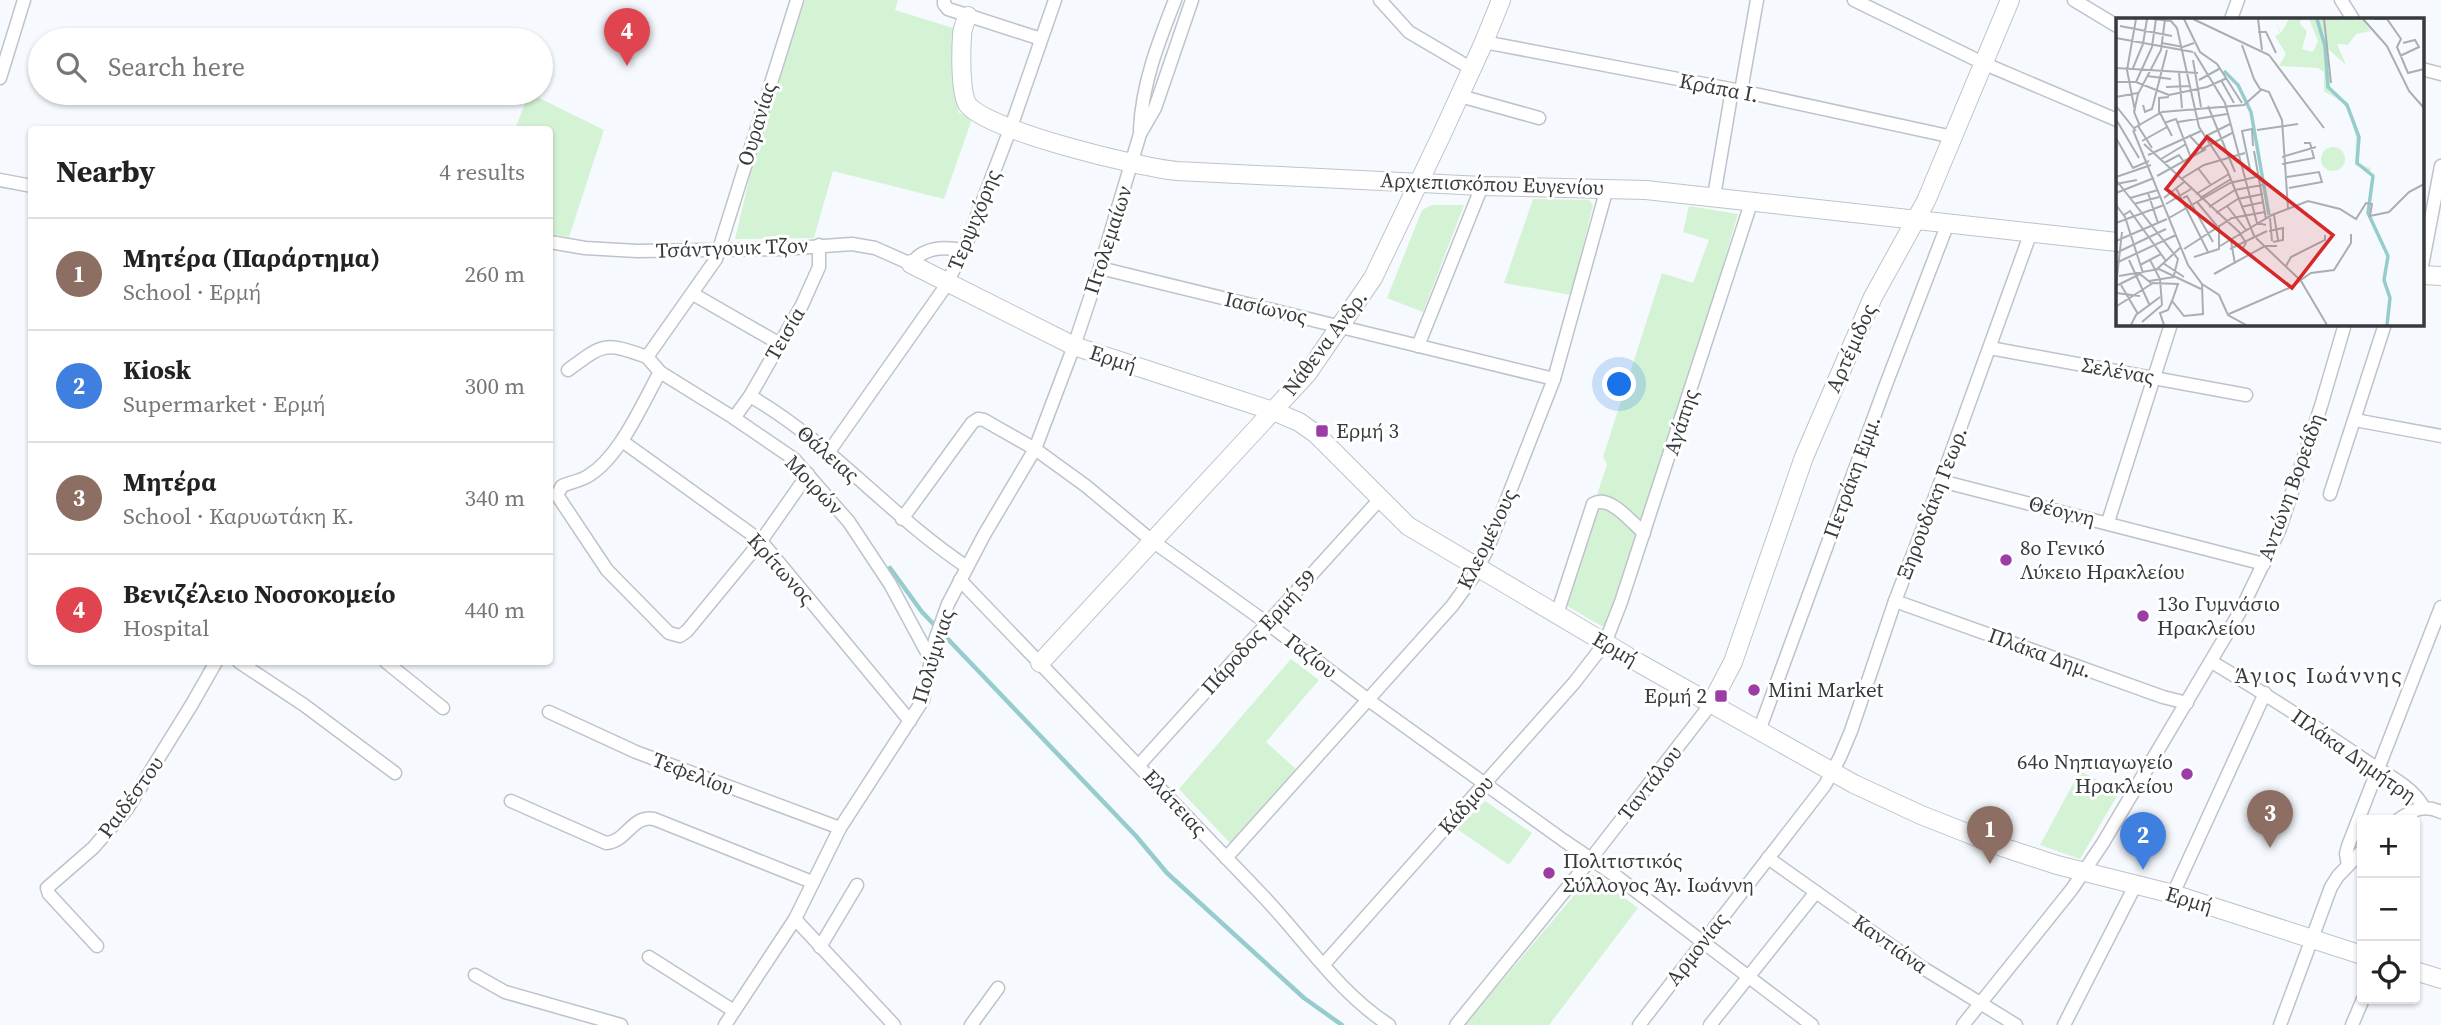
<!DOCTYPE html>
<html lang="en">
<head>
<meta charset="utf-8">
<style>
	body { margin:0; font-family:"Source Serif 4",serif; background:#f6f6f6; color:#222 }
	.controls { position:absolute; right:21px; bottom:21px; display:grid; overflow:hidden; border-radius:7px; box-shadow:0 2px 5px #0004 }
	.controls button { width:63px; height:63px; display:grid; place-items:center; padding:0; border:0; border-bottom:2px solid #e0e0e0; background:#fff; color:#222; font:35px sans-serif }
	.you { position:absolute; left:1620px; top:385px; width:24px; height:24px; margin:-18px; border:5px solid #fff; border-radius:50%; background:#1a73e8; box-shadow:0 0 0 10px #1a73e833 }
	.badge { display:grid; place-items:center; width:46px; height:46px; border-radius:50%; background:#0f766e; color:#fff; font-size:23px; font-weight:700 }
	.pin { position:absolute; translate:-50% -58px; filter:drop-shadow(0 2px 4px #0008) }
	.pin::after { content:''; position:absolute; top:37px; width:24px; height:21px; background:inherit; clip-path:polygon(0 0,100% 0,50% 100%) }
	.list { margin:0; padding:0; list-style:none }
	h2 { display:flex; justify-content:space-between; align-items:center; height:91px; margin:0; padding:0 28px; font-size:30px }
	h2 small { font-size:23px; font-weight:400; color:#767676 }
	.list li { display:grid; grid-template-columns:46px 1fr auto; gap:21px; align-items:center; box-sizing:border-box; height:112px; padding:0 28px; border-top:2px solid #e0e0e0 }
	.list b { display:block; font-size:26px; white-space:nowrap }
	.list p { margin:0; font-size:23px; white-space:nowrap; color:#767676 }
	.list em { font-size:23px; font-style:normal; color:#767676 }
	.icon { flex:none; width:38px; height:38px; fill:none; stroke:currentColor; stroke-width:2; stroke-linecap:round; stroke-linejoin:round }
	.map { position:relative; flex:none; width:2441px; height:1025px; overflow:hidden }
	.search { position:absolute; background:#fff; box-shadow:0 2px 5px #0004; left:28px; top:28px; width:525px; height:77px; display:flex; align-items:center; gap:18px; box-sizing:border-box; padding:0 24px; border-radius:38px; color:#767676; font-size:26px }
	.panel { position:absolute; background:#fff; box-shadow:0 2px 5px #0004; left:28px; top:126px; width:525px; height:539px; border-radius:7px }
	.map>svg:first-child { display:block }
	.green { fill:#d4f3d5 }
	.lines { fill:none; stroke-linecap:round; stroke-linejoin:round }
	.stream { stroke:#96cccc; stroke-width:4.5 }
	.street-casing { stroke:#bec3cb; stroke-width:15 }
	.secondary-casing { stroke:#bec3cb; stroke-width:20 }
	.street { stroke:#fff; stroke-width:12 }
	.secondary { stroke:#fff; stroke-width:18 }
	.poi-dot { fill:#9c3da6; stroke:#fff; stroke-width:2.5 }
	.labels { text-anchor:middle; stroke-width:6; stroke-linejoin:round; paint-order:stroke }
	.street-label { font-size:21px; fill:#383b3d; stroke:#fff }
	.poi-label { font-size:21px; fill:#383b3d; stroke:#fff; text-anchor:start }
	.neighbourhood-label { font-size:23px; letter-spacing:2px; fill:#383b3d; stroke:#fff }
	.inset-river { fill:none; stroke:#96cccc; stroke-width:3.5 }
	.inset-road { fill:none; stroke:#aaaeb1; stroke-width:2 }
	.view { fill:#d62828; fill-opacity:0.15; stroke:#d62828; stroke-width:3.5 }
	.inset-edge { fill:none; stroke:#383b3d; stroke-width:3.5 }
</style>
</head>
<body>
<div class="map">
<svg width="2441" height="1025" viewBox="0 0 2441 1025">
	<rect width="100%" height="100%" fill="#f6fafe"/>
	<!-- green -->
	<g class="green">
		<path d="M805,0h93l-3,10 58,18 5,84 14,7 -28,80 -111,-28 -19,67 -79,1 18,-76z"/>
		<path d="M529,93l75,37 -35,107 -19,-3v-104l-35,-1z"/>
		<path d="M1533,199l56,1 4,5 -22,90 -67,-12z"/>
		<path d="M1432,205h32l-41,107 -36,-14 35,-88z"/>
		<path d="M1689,206l49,8 -24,81 -109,333 -43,-25 45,-139 -4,-7 59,-184 31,10 16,-43 -26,-8z"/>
		<path d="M1291,659l28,21 -53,62 30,27 -66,74 -51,-54z"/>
		<path d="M2080,771l40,20 -40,68 -40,-14z"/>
		<path d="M1485,801l47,32 -23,32 -52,-36z"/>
		<path d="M1592,874l46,34 -89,117h-84z"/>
	</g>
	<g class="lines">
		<!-- stream -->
		<path class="stream" d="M890,568l32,44 214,224 31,37 137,125 38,27"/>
		<!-- street casing -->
		<g class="street-casing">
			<g id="street">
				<path d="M944,0v4l4,5 93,30"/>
				<path d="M1380,0l29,32 63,37"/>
				<path d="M1854,0l131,64 132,56"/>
				<path d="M2074,0l43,26"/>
				<path d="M2341,0l12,19"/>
				<path d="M2231,19l7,-19"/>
				<path d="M1484,42l257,49 212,46"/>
				<path d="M2422,69l19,5"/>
				<path d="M0,78l24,-78"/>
				<path d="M1741,91l16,-91"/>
				<path d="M1460,96l79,22"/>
				<path d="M1140,130c2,-46 18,-87 35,-130"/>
				<path d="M0,180l32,6"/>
				<path d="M1714,196l18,-106"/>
				<path d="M550,242l35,6 52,3 145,-2 70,-5 23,4 36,16c13,-18 33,-17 53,-14"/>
				<path d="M2422,266l19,-100"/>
				<path d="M1100,268l454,111"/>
				<path d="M693,294l87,50"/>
				<path d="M1418,346l64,-160"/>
				<path d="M1990,348l256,47"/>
				<path d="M647,357l13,15 74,46 60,41 55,63 41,62 41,76"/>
				<path d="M568,370c36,-27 37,-28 79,-13l69,-98 81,-259"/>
				<path d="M660,372c-18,32 -40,85 -72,104 -8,5 -17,6 -26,10l-5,9 50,75 62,63 11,3 7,-5 74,-90 47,-67"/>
				<path d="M750,396c80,46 140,120 217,171"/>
				<path d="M734,418l16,-22 52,-91 17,-38v-22"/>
				<path d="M2355,420l86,16"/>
				<path d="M622,441l139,100 149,180"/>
				<path d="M828,453l115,-163 21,-40 47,-123 44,-127"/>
				<path d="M1941,481l323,83"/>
				<path d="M2330,494l55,-170"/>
				<path d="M902,519l70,-96 6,-4 6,1 51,29 51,37 65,54 116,83 100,76 196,141 53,36 196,149"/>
				<path d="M2108,522l63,-198"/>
				<path d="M960,580c101,105 202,211 303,316 41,43 75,96 126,129"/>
				<path d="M1895,601l268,96 24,6"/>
				<path d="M1557,614l36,-110c17,-10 38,18 51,29"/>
				<path d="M239,662l65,43 91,68"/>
				<path d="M386,662l57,46"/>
				<path d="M2212,662c52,31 103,64 154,99 18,12 48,26 58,47"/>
				<path d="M549,712l87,40 204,76"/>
				<path d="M1759,731l126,-344 63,-164"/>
				<path d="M1139,765l241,-266"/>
				<path d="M511,801l95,42c21,-1 25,-28 48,-24l158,63"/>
				<path d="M2398,820c14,-10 26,-16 43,-8"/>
				<path d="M1226,858l226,-252 21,-29 14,-27 67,-171 53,-191"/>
				<path d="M1768,858l155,110 93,57"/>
				<path d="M2348,865l-2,-11 2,-8 93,-239"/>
				<path d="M2173,894l92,-201"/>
				<path d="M795,919l99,106"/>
				<path d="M97,946l-48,-52 -2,-6 46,-40 34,-39 65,-105 24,-42"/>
				<path d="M820,947l37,-62"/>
				<path d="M649,957l85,54"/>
				<path d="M1324,964l250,-281 31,-40 16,-41 131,-402"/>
				<path d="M475,975l30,17 116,33"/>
				<path d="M725,1025l70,-106 45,-91 83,-128 12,-60 13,-36 36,-69 51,-86 39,-103 26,-78 40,-134 15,-26 37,-108"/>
				<path d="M971,1025l27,-37"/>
				<path d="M1456,1025l134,-165 121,-156"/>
				<path d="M1639,1025l186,-240 15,-28 11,-26 44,-130 46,-120 90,-249"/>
				<path d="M1710,1025l106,-133"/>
				<path d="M1963,1025l109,-136 31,-46 138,-233 38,-79 42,-125 24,-82"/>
				<path d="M2064,1025l72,-141"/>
				<path d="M2280,1025l51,-138 7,-11 24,-25"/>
				<path d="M2352,1025l11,-26"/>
			</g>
		</g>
		<!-- secondary casing -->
		<g class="secondary-casing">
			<g id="secondary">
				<path d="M968,16c-3,6 -6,13 -6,20 -1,15 -2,58 6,69 21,26 173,63 209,66l305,15 164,4 471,52"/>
				<path d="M911,264l163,82 199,65 26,11 17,12 92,92 231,137 215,121 67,31 84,33 52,17 116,29 189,61"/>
				<path d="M2422,275l19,1"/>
				<path d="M1040,663l267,-289 66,-96 69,-144 42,-92 17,-42"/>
				<path d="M1711,704l22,-42 71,-205 69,-160 53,-96 84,-201"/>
				<path d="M2415,971l26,8"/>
			</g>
		</g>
		<!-- street -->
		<use href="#street" class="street"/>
		<!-- secondary -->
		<use href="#secondary" class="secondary"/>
	</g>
	<!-- markers -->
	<g class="poi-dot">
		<rect x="1315" y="424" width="14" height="14" rx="3.5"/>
		<circle cx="2006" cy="560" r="7"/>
		<circle cx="2143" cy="616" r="7"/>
		<circle cx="1754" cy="690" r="7"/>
		<rect x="1714" y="689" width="14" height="14" rx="3.5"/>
		<circle cx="2187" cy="774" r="7"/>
		<circle cx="1549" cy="873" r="7"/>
	</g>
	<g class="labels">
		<!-- street labels -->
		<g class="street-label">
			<text transform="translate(1719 88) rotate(11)" y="7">Κράπα Ι.</text>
			<text transform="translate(757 124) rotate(-73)" y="7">Ουρανίας</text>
			<text transform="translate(1492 184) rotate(2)" y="7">Αρχιεπισκόπου Ευγενίου</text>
			<text transform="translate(974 220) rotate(-68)" y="7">Τερψιχόρης</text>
			<text transform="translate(1108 240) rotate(-72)" y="7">Πτολεμαίων</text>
			<text transform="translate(732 248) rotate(-2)" y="7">Τσάντγουικ Τζον</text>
			<text transform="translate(1266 308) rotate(13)" y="7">Ιασίωνος</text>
			<text transform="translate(785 334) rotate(-60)" y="7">Τεισία</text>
			<text transform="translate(1325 343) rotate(-53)" y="7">Νάθενα Ανδρ.</text>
			<text transform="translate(1851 348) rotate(-66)" y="7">Αρτέμιδος</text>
			<text transform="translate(1113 359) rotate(18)" y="7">Ερμή</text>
			<text transform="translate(2118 371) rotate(10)" y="7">Σελένας</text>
			<text transform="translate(1681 422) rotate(-72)" y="7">Αγάπης</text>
			<text transform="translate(828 454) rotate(41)" y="7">Θάλειας</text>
			<text transform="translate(1852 477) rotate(-70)" y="7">Πετράκη Εμμ.</text>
			<text transform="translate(814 485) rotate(46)" y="7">Μοιρών</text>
			<text transform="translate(2291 487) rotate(-70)" y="7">Αντώνη Βορεάδη</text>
			<text transform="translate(1932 503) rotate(-69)" y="7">Ξηρουδάκη Γεωρ.</text>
			<text transform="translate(2062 511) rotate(14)" y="7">Θέογνη</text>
			<text transform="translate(1487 539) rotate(-64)" y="7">Κλεομένους</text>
			<text transform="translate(781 569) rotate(48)" y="7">Κρίτωνος</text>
			<text transform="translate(1259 632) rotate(-48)" y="7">Πάροδος Ερμή 59</text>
			<text transform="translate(1615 649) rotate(30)" y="7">Ερμή</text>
			<text transform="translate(2040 653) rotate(20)" y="7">Πλάκα Δημ.</text>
			<text transform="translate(933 656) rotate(-73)" y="7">Πολύμνιας</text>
			<text transform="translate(1311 656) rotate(37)" y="7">Γαζίου</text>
			<text transform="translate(2354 756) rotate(35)" y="7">Πλάκα Δημήτρη</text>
			<text transform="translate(693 774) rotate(21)" y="7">Τεφελίου</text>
			<text transform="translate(1650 783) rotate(-52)" y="7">Ταντάλου</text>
			<text transform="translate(131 797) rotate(-54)" y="7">Ραιδέστου</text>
			<text transform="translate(1175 803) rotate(47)" y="7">Ελάτειας</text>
			<text transform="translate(1466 805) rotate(-48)" y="7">Κάδμου</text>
			<text transform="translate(2189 900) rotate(17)" y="7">Ερμή</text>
			<text transform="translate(1890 944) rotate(35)" y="7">Καντιάνα</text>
			<text transform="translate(1697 949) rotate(-52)" y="7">Αρμονίας</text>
		</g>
		<!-- poi labels -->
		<g class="poi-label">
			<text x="1336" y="438">Ερμή 3</text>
			<text x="2020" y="555">8ο Γενικό<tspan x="2020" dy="24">Λύκειο Ηρακλείου</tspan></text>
			<text x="2157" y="611">13o Γυμνάσιο<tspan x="2157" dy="24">Ηρακλείου</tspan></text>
			<text x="1768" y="697">Mini Market</text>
			<text x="1707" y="703" text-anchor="end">Ερμή 2</text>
			<text x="2173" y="769" text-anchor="end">64ο Νηπιαγωγείο<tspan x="2173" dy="24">Ηρακλείου</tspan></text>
			<text x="1563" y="868">Πολιτιστικός<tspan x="1563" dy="24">Σύλλογος Άγ. Ιωάννη</tspan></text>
		</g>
		<!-- neighbourhood labels -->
		<g class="neighbourhood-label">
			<text x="2319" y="683">Άγιος Ιωάννης</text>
		</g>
	</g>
	<!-- overview -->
	<g transform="translate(2116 18)">
		<rect width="308" height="308" fill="#f6fafe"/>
		<path d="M173,1h12l-1,5 7,7 -5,18 11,3 5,-11 -9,-22h53l9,12 -15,3 -8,11 -11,-1 9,21 -18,-16 -2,9 5,33 17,12 12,32 -2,29 13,4 -1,4 -15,-7 1,-27 -7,-26 -7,-10 -18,-11v-19l-6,-4 -39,-2 7,-12 -11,-18 5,-3 -5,-12 6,12zM205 141a12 12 0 1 1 24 0a12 12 0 1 1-24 0Z" fill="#d4f3d5"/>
		<path class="inset-river" d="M201,1l8,27 3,41 19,18 12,32 -2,26 16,13 -5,37 20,43 -4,24 6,18 -3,27M108,53l14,14 13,27 18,103"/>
		<path class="inset-road" d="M37,1l18,2 6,7 22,99 28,43 28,68M68,1l16,33 17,12 25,39M77,1l76,36 55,73M142,1l4,31M208,1l7,64M247,1l24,27 22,45 15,17M258,1h13l14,20 -4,8 11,26 16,-4M4,8l52,10M142,14h8l10,21M0,20l77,14M46,25l21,4 11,-4M126,27l12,34 6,10 9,3 13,28 6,88M78,34l31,51 32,120 9,2M284,38l19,-9 -4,-7 -12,3M77,42l8,47M0,50l82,5M17,50l10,-24 4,-25M63,54l3,36M31,58l24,3M83,62l20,-11M105,62l13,23M0,64h20l33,13M20,64l16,-35 4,-28M50,69l24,-1M53,77l38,-8 20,-9M0,79l22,-4M27,87l2,7 7,-3 15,-59M0,88l20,25M92,88l27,66M19,93l-8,-41 9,-51M43,95v-15l10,-1M44,95l12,23M1,103l22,37M62,104l49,-8M48,105l12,-4 15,39M22,108l14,22M24,108l-6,-14 4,-18 23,-44 4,-31M18,110l28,-16 82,-7 18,-16M17,112l55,135 14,19 17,11 9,20 18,10M141,112l41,-6M73,117l13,14 30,-16M88,119l26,-13M0,120l17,30 16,-7M26,123l25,-14M28,126l95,88 7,11 -3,5M138,133l12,68M32,137l53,-24M166,139l34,-10M45,141l25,-15M48,145l15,-8 5,7M166,146l32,-6 -4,-15h-6M82,150l13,17M134,151l-8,-38 10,-2 1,17M41,158l49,-27M0,159l35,-12M171,159l32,-5 3,10 -33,6M65,161l23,-14 41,-12M0,162l62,79 -4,16M0,166l21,-4M60,170l32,64M0,175l38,-15M32,175l10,30M80,176l33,-20M14,180l28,-8M48,180l20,-16M67,180l4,-2 26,46M84,180l31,-19M81,184l20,24M18,186l25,-7M50,186l25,-15M0,187l9,12 18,56M111,188l19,24M93,189l26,-17 27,-5M125,189l23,-5M100,195l22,-14 25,-5M8,197l6,-4 36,50M158,197l4,25M53,200l61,-35 30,-7M154,200l2,23M0,205l48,-18M153,213l14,-3v12l-10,2M140,220l45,43 26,44M0,223l51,-22M115,223l4,23M104,228l52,-31 36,-14 32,8 16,10 10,-16 6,1 -2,12 19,-4 20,-20 15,-8M68,231l48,-31 33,-6M114,231l37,-18M0,235l50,-24M78,239l25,-8v-24M13,242l21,46M34,242l10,19 2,26M0,245l60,-28M47,245l21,14M24,247l21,-11M170,248l5,-9 34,-17v-5M41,251l24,-22M98,256l51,-28h12M3,258l40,-7 42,20M33,263l25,-4M5,267l17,29M0,268l6,-54M0,268l24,-12 11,9M0,275l24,3M1,288l36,-23 25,1 -6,17M113,296l60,-26 22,-15 23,-3 17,-27v-9M26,304l20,-17M15,307l5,-10 24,-18M48,307l-4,-12 8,-3 4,-9 12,15 19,-2 -1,-30"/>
		<path class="view" d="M91,119l126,98 -41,53 -126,-99z"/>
		<rect width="308" height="308" class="inset-edge"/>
	</g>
</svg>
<div class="controls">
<button>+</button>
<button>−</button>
<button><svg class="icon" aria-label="locate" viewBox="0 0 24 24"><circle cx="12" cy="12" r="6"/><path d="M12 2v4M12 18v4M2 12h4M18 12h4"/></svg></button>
</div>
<div class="you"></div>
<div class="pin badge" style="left:1990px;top:864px;background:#8d6e63">1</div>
<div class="pin badge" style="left:2143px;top:870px;background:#3f7fe0">2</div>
<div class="pin badge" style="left:2270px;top:848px;background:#8d6e63">3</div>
<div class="pin badge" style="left:627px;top:66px;background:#e0444e">4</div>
<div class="search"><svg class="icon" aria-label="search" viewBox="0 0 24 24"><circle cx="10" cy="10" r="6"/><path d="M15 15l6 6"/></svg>Search here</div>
<section class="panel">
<h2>Nearby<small>4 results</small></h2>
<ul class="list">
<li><span class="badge" style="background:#8d6e63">1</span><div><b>Μητέρα (Παράρτημα)</b><p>School · Ερμή</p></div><em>260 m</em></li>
<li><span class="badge" style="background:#3f7fe0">2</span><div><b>Kiosk</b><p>Supermarket · Ερμή</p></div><em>300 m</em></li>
<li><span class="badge" style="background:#8d6e63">3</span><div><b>Μητέρα</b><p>School · Καρυωτάκη Κ.</p></div><em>340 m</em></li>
<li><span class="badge" style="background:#e0444e">4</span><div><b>Βενιζέλειο Νοσοκομείο</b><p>Hospital</p></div><em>440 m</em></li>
</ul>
</section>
</div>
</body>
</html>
